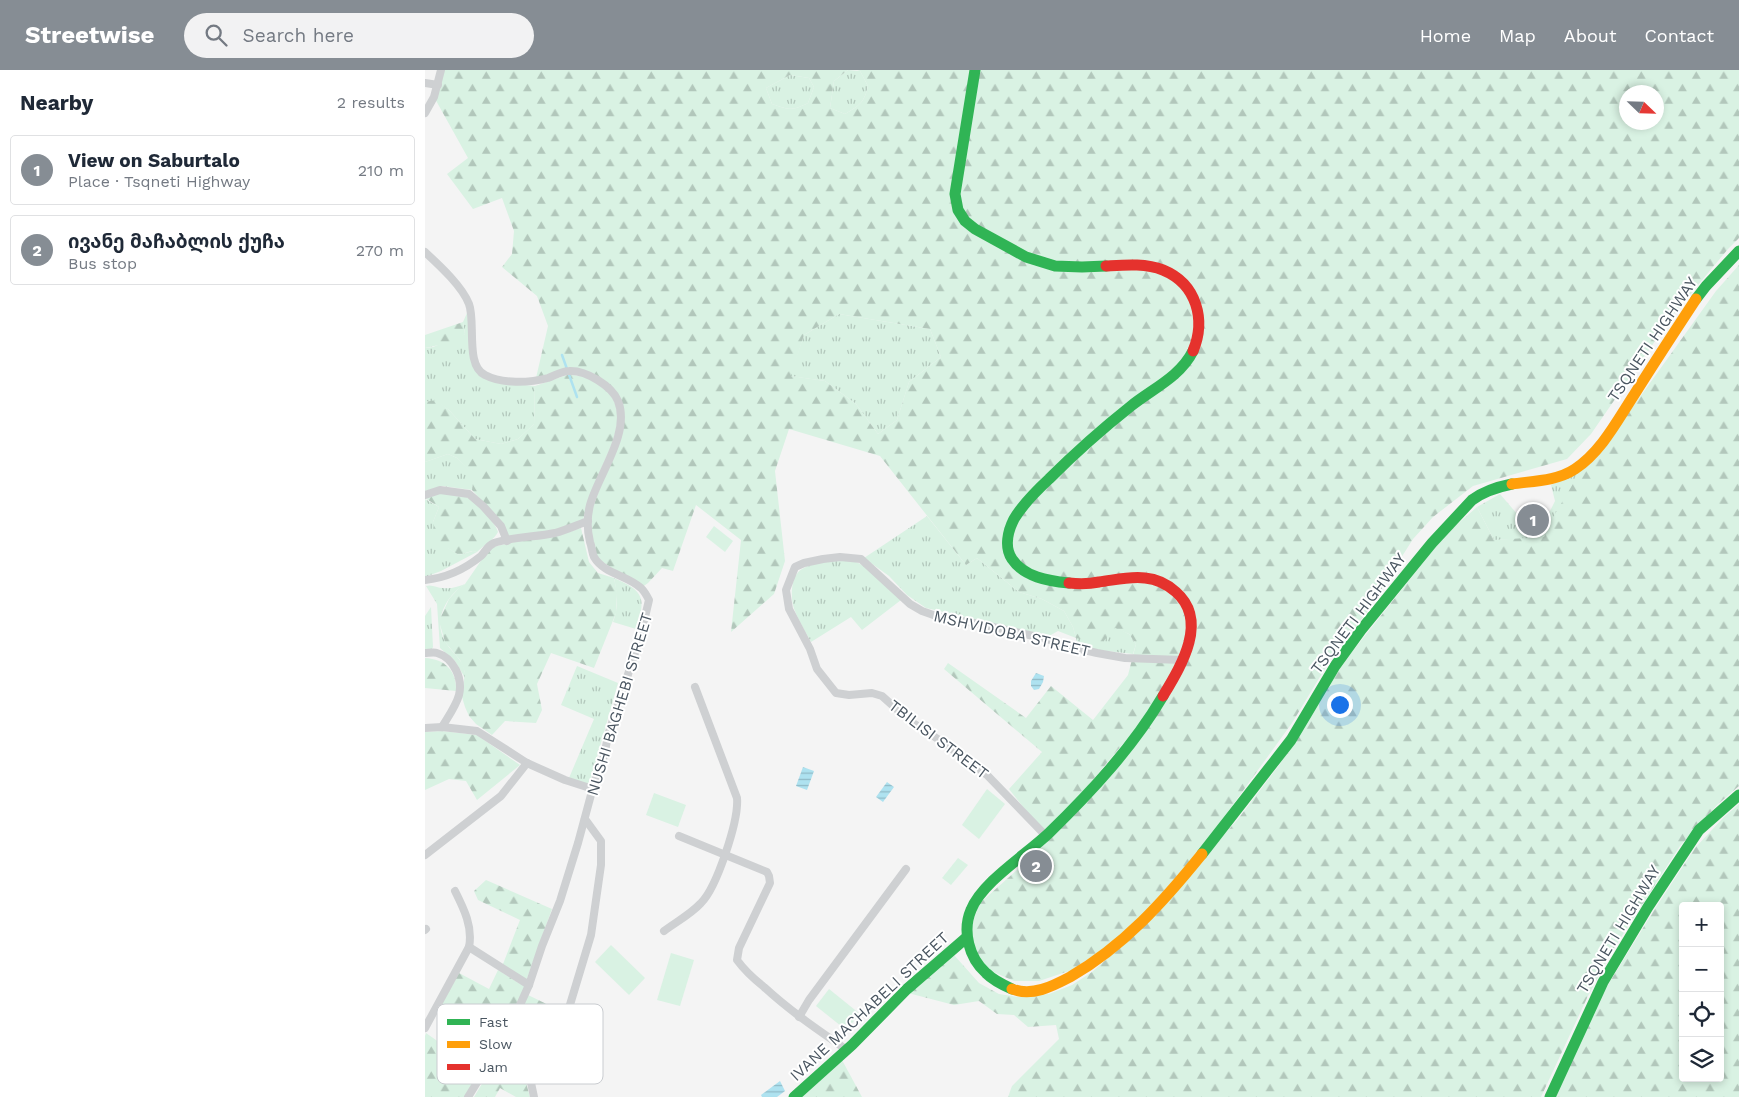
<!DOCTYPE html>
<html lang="en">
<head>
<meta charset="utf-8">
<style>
	body { margin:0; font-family:"Work Sans","Noto Sans Georgian",sans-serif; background:#f2f2f3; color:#1f2937 }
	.controls { position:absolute; right:15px; bottom:15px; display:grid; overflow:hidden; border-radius:5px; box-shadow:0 2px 8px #0003 }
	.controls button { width:45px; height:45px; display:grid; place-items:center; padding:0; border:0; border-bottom:1px solid #e0e1e3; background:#fff; color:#1f2937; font:25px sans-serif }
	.compass { position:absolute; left:1194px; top:15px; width:45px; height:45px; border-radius:50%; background:#fff; box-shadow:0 2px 8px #0003; rotate:113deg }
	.you { position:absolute; left:914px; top:634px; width:18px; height:18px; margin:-12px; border:4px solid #fff; border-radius:50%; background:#1a73e8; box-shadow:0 0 0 8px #1a73e833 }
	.badge { display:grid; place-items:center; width:32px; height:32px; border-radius:50%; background:#868d94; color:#fff; font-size:16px; font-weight:700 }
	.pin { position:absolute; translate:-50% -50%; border:2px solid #fff; box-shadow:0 1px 5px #0006 }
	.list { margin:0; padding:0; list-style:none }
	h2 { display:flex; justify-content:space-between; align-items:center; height:65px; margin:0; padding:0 20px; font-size:21px }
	h2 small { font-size:16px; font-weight:400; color:#747a83 }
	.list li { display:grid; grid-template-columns:32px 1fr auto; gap:15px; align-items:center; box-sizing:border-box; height:70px; margin:0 10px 10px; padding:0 10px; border:1px solid #e0e1e3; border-radius:5px }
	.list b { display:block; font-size:19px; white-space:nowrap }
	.list p { margin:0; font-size:16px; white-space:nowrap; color:#747a83 }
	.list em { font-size:16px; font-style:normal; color:#747a83 }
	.icon { flex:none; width:28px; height:28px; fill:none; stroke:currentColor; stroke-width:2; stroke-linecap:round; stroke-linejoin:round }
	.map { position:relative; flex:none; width:1314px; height:1027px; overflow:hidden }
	header { display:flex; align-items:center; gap:30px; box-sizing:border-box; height:70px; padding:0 25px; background:#868d94; color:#fff }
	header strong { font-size:24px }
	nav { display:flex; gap:28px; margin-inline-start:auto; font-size:18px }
	.search { width:350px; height:45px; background:#f2f2f3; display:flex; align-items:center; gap:12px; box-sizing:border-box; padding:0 18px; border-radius:28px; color:#747a83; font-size:19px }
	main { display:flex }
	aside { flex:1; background:#fff }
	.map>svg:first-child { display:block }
	.grass { fill:url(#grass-tufts) }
	.forest { fill:url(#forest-firs); fill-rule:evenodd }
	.garden { fill:#d9f2e3 }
	.water { fill:url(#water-rules) }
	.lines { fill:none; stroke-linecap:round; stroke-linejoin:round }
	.stream { stroke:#aee2f0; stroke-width:2.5 }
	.street { stroke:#ced0d2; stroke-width:8 }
	.fast { stroke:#30b455; stroke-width:11 }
	.slow { stroke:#ff9f0a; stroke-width:11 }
	.jam { stroke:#e5322d; stroke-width:11 }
	.labels { text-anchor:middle; stroke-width:4; stroke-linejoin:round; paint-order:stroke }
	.street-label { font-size:16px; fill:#4a5661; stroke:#fff }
	.key { fill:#fff; stroke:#c9ccd0; stroke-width:1 }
	.key-label { font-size:14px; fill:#4a5661 }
</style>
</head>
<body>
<header>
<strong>Streetwise</strong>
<div class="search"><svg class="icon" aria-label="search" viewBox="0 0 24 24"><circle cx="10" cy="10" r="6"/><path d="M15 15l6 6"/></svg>Search here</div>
<nav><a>Home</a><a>Map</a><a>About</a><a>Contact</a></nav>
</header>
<main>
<aside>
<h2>Nearby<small>2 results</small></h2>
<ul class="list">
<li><span class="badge">1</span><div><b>View on Saburtalo</b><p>Place · Tsqneti Highway</p></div><em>210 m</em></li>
<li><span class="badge">2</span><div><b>ივანე მაჩაბლის ქუჩა</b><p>Bus stop</p></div><em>270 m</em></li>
</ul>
</aside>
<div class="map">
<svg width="1314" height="1027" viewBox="0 0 1314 1027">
	<defs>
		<pattern id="grass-tufts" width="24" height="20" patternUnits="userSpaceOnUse" patternTransform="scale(1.25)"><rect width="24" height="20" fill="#d9f2e3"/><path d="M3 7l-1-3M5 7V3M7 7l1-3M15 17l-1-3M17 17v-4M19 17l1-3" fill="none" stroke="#b2c7bb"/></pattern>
		<pattern id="forest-firs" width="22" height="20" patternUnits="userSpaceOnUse" patternTransform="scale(1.25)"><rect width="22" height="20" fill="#d9f2e3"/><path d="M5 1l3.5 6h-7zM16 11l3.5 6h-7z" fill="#b2c7bb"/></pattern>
		<pattern id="water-rules" width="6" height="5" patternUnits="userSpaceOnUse" patternTransform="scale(1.25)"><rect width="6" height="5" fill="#aee2f0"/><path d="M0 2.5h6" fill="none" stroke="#90bac6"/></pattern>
	</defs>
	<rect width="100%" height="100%" fill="#f4f4f4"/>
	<!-- grass -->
	<g class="grass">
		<path d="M423,0l12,1 8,15c-4,17 -8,19 -23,28l-15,-6 4,-27z"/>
		<path d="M365,5l19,3 5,9 -6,16c-16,8 -19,7 -36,1l-6,-16z"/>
		<path d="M42,243l7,54 29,16 32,3 -1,38 -16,15 -17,5 -26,-5 -26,-29 -13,-9 -11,1v-54l8,-1 32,-13 -2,-12z"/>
		<path d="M414,244l91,15 11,28 -32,25 -12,38 -19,14 -22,-30 -31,-23 -35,-5 14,-41z"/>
		<path d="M23,384l9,4 18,18 -3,14 -30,-4 -17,5v-29z"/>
		<path d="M1169,388c-20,25 -37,51 -50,80l-50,2 -17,-33 23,-13 18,21h30l7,-14 -4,-16 13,-6z"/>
		<path d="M0,429l14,8 -6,15 15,26 11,7 14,-4 4,1 -36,19 -16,6z"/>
		<path d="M502,446l39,49 11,-7 42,34 23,7 22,12 9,16 3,11 39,-11 14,7 7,10 -3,10 -35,-4 -20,-5 -2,-7 -18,-7 -9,5 -123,-28 -19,-13 -18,-19 -25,-18z"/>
		<path d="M415,490c5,1 11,1 16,2 15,6 34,27 45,38l-39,30 -11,-13 -40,25c-5,-10 -12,-20 -16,-31 -5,-12 -5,-35 7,-42 11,-7 25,-7 38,-9z"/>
		<path d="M189,508c31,13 32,21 22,51l-23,-7c6,-15 4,-29 1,-44z"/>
		<path d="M40,514c-19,12 -32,36 -20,57 6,12 22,20 20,37l-10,-17 -15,-13 -3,-44 -11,-18c6,-2 11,2 17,2 8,1 14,-1 22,-4z"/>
		<path d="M6,537l2,40 -2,4 -6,-1v-34z"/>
		<path d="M152,596l41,17 -29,102 -20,-7 25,-59 -33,-14z"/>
	</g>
	<!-- forest -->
	<g class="forest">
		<path d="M16,0h407l-14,11 -4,27 15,6c15,-9 19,-11 23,-28l-8,-15 -3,-1h882v168l-11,11 -55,66 -82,119 -24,25 -94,27 -40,31 -20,22 -48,76 -30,37 -43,71 -89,123 -53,61 -36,34 -42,29 -33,11h-25l-25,-11 -15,-19 -5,-17 10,-30 39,-35 36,-36 112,-141 -120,144 -37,-47 33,-37 -98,-83 4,-6 78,55 25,-32 42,34 35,-45 8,-31 -7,-10 -14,-6 -14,16 -25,-6 -3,-11 -9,-16 -22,-12 -23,-7 -42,-34 -11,7 -86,-109 -91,-27 -14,42 10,90 -11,33 -43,38 10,-92 -45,-35 -23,66 -11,-3 -14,15 -7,5 -47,-32 -6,-35 29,-80 1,-40 -11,-14 -26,-15 -45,6 12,-52 -11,-30 -35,-29 10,-13 2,-23 -12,-33 -29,11 -26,-35 21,-16 -34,-61zM365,5l19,3 5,9 -6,16c-16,8 -19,7 -36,1l-6,-16zM1202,22h30v30h-30zM414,244l91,15 11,28 -32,25 -12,38 -19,14 -22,-30 -31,-23 -34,-5 13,-41z"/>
		<path d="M1314,195v521l-22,19 -37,41 -69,107 -24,45 -46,99h-533l4,-11 47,-47 -3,-14 -28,2 -14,-12 -17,-1 -18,-13 -25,4 -46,-12 46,-38 25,28 20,11 19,3 31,-3 23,-9 20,-13 46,-40 100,-113 42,-55 47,-77 25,-35 94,-118 31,-27 17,33 50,-3 11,-23 19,-32 53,-67 89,-124z"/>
		<path d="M38,252l2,12 -12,8 -28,6v-13z"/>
		<path d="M142,305c13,0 22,2 33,10 34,23 10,63 -2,91 -7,14 -11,29 -15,44l-28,11 -46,7 -5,-13 -32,-35 2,-14 -17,-18 -9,-4 -23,8v-60l11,-2 13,10 26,29 26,5 17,-5 16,-15 1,-38z"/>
		<path d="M16,423c8,1 17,1 25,4 10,3 29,25 32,35 -3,7 -15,14 -21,20l-5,-1 -13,4 -23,-14 -3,-19 6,-15 -14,-9z"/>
		<path d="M156,458l8,34 9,11 16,5 3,15 -1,20 -22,55 -43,-15 -14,31 5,26 -6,13 -31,-2 -13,14 -16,-11 -7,-8 -4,-9 -3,-10 3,-25 -5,-12 -15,-18 -6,-21 10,-22 10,-11 6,-4 24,-35 4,-2 42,-10h19z"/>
		<path d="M0,588c20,1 32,13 31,33l-31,-3z"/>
		<path d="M17,661l35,4 43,30 -43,35 -11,-19 -17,-2 -24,11v-58z"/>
		<path d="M1314,734v293h-185l44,-96 58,-94 39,-59 29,-31zM1258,836h37v172h-37z"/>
		<path d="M61,810l66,29 -26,72 -23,-17 17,-44 -42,-20 -4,-9z"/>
		<path d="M73,900l27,17 -29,60 -32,50h-39v-61l1,-3 27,19 15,-25 -28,-20 19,-34 30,16z"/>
		<path d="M103,925l33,16 -8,27 -28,41 5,18h-14l-16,-9 -5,9h-21l36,-60z"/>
		<path d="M417,990l20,37h-62z"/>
	</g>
	<!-- garden -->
	<g class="garden">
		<path d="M289,456l19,15 -8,11 -19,-15z"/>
		<path d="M562,719l18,15 -26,35 -17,-14z"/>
		<path d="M229,723l32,12 -8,22 -32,-12z"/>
		<path d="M533,788l10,7 -17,20 -9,-7z"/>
		<path d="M186,875l34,33 -16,17 -34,-33z"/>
		<path d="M246,883l23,7 -14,46 -23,-6z"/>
		<path d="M404,919l31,25 -14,16 -30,-24z"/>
	</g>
	<!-- water -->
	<g class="water">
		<path d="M611,603l8,3 -1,6 -4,7 -5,1 -3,-4v-5z"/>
		<path d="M378,697l11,4 -7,19 -11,-4z"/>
		<path d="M462,712l7,5 -11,15 -7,-5z"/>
		<path d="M355,1011l5,10 -8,6h-15l-1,-2z"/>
	</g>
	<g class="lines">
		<!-- stream -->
		<path class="stream" d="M137,285l15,42"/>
		<!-- street -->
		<g class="street">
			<path d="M0,13l13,2"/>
			<path d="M0,43l9,-16 7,-27"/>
			<path d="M0,182c14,13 37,34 44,52 7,18 -4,62 16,71 17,9 44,8 63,3 6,-2 14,-7 21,-7 17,-1 43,15 49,30 13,32 -20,74 -28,104 -3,12 -3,25 0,37 2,5 2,11 4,15 10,17 33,18 47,31 3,3 6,8 8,12l-9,38 -31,94 -6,28 -8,20 -17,63 -18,58 -18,45 -13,39 -14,31 -19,36 -28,45"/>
			<path d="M0,425l15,-5 29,4 14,12 18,20 6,15"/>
			<path d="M0,510c21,-2 40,-11 56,-24 5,-5 6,-10 13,-13 17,-6 43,-6 61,-10 11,-3 22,-8 33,-12"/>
			<path d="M0,583c3,0 9,-1 12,0 17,5 26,26 22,42 -3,11 -11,22 -17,32"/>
			<path d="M0,658l17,-1 35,4 50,32 38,17 28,9"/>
			<path d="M254,766l88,36 2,4 1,7 -31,65 -2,12c8,11 17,19 27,27 26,24 54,43 83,63"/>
			<path d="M621,766l-59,-61 -43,-32 -34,-22 -28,-25 -10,-3 -23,2 -13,-2 -19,-24 -7,-20 -21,-40 -3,-19 9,-23 9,-4 19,-4 17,-2 21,2 49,45 12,7 17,6 41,7 67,15 20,7 30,7 28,5 57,2"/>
			<path d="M0,785l76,-59 26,-33"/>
			<path d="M0,860l1,-1"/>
			<path d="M239,861c12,-9 27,-17 37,-28 16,-16 38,-83 36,-105l-42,-111"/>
			<path d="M44,877l60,38"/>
			<path d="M374,947l10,-17 97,-131"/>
			<path d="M0,958l44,-81c4,-20 -5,-38 -14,-56"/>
			<path d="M109,1027l-4,-19 26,-40 13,-30 22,-73 10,-70v-24l-16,-22"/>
		</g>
		<!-- fast -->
		<g class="fast">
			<path d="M550,0l-20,124 3,16 7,11 10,8 51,28 29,9 27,1 24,-1"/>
			<path d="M1271,229l10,-13 33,-35"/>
			<path d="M644,513c-21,-2 -45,-6 -57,-24 -8,-12 -4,-28 2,-40 9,-15 22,-28 35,-40 26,-26 53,-50 82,-73 21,-17 49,-29 62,-55"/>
			<path d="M777,784l89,-114 44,-74 26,-36 71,-87 40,-43c12,-9 25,-13 40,-16"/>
			<path d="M587,919c-9,-4 -19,-9 -26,-16 -17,-15 -24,-42 -15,-63 11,-28 55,-55 78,-77 42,-41 84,-86 114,-137"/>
			<path d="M369,1027l58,-52 55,-56 59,-51"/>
			<path d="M1125,1027l53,-115 45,-75 51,-77 40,-35"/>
		</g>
		<!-- slow -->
		<g class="slow">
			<path d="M1087,414c21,-3 45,-3 63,-15 26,-17 42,-48 59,-74 20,-32 41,-64 62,-96"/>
			<path d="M587,919c20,8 41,-3 58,-12 54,-31 94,-76 132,-123"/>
		</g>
		<!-- jam -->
		<g class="jam">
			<path d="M681,196c18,-1 39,-3 57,4 34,14 43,50 30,81"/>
			<path d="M644,513c10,1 20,1 30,-1 16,-2 31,-6 46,-4 12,1 22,6 31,14 33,29 5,74 -13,104"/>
		</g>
	</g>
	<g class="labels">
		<!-- street labels -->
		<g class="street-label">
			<text transform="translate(1227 269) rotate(-56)" y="6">TSQNETI HIGHWAY</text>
			<text transform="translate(933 543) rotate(-53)" y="6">TSQNETI HIGHWAY</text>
			<text transform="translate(587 563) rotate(13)" y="6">MSHVIDOBA STREET</text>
			<text transform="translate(194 634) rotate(-73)" y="6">NUSHI BAGHEBI STREET</text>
			<text transform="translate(514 669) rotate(37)" y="6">TBILISI STREET</text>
			<text transform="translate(1193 859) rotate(-59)" y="6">TSQNETI HIGHWAY</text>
			<text transform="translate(444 936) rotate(-43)" y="6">IVANE MACHABELI STREET</text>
		</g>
	</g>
	<!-- legend -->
	<rect x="12" y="934" width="166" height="80" rx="8" class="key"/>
	<rect x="22" y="949" width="23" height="6" fill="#30b455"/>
	<rect x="22" y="971" width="23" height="7" fill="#ff9f0a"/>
	<rect x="22" y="994" width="23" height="6" fill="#e5322d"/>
	<g class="key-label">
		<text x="54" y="957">Fast</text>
		<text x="54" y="979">Slow</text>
		<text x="54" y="1002">Jam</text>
	</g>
</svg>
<div class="controls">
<button>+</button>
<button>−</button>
<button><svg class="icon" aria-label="locate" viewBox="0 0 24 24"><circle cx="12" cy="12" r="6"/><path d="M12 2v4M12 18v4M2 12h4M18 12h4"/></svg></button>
<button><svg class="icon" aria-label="layers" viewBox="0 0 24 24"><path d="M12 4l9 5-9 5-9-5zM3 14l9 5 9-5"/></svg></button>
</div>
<svg class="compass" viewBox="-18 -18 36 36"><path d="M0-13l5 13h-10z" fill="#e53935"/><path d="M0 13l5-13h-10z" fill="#747a83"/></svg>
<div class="you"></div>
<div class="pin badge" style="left:1108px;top:450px">1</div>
<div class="pin badge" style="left:611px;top:796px">2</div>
</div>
</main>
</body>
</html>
